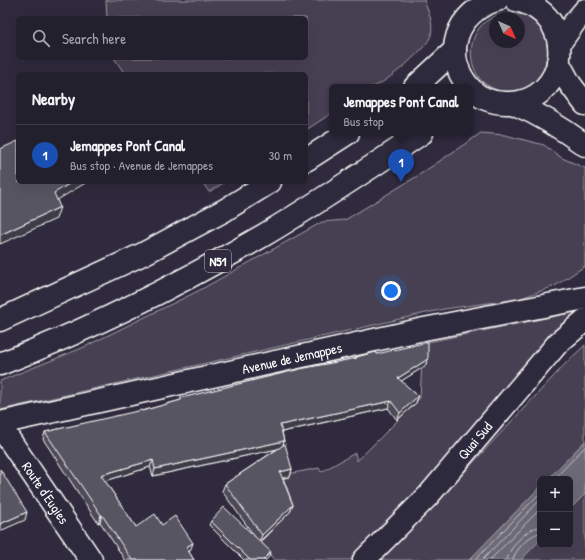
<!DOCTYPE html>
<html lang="en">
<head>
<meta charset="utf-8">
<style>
  :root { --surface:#23202e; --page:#2b2836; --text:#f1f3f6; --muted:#a3a3aa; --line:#403e4a; --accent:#db2777 }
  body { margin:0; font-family:"Patrick Hand",sans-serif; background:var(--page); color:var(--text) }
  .controls { position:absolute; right:12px; bottom:12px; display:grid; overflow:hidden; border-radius:6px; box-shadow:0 4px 16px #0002 }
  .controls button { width:36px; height:36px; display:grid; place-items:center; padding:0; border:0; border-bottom:1px solid var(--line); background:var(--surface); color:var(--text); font:20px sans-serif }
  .compass { position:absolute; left:489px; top:12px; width:36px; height:36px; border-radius:50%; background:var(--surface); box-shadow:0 4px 16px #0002; rotate:135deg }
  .you { position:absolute; left:391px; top:291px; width:14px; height:14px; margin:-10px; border:3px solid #fff; border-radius:50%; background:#1a73e8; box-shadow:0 0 0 6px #1a73e833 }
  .badge { display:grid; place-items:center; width:26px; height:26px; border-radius:50%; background:var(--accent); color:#fff; font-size:13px; font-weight:700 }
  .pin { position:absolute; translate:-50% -33px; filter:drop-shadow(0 1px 2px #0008) }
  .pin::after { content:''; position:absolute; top:21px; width:14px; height:12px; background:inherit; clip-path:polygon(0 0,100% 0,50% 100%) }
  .popup { position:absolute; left:329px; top:84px; width:144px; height:52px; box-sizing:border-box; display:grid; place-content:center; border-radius:6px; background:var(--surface); filter:drop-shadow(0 1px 3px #0005); font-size:13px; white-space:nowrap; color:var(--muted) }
  .popup b { font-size:15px; color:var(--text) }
  .popup::after { content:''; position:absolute; left:50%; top:100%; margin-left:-8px; border:8px solid transparent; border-top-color:var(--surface) }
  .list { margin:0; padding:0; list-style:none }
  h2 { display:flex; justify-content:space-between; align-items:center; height:52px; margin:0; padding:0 16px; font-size:17px }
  h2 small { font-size:13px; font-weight:400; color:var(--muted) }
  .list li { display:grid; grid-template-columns:26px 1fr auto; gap:12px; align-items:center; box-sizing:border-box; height:60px; padding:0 16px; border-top:1px solid var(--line) }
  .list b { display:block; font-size:15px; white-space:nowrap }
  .list p { margin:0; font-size:13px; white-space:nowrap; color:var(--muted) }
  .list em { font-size:13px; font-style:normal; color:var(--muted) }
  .icon { flex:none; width:22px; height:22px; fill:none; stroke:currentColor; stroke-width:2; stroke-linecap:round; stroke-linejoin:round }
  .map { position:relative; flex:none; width:585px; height:560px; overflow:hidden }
  .search { position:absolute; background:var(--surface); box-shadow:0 4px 16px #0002; left:16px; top:16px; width:292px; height:44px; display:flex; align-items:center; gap:10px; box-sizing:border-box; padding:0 14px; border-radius:6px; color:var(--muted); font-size:15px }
  .panel { position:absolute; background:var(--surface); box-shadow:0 4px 16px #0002; left:16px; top:72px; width:292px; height:112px; border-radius:6px }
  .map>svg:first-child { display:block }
</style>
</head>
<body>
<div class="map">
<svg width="585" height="560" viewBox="0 0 585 560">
  <rect width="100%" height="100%" fill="#2f2a3d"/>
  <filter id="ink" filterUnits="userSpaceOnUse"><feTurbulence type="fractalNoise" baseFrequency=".025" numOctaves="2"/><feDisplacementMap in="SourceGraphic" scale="8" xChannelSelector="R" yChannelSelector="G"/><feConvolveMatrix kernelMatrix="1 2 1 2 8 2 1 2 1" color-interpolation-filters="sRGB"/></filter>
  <g filter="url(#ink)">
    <g fill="#464152" stroke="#a2a0a8" fill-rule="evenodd">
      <path d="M 106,0 L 424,0 C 428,12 434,22 431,35 C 429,47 384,85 372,87 C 361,89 344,87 332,87 L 332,113 L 306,130 L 306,74 L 125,74 L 114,58 L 306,58 L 306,18 L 107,18 Z"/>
      <path d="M 511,13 C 515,14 519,14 523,15 C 543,22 555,47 547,67 C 540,87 516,97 497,90 C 490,87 482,83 478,76 C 464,54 472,22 499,15 C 503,14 507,14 511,13 ZM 495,18 L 519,18 L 519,42 L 495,42 Z"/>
      <polygon points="481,133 505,135 544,145 562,158 585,168 585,266 555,286 518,299 444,309 0,410 0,381 82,348 198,291 322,222 345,220 419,175"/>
      <polygon points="202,182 225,182 209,192"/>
      <polygon points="580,311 455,455 351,560 274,560 258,539 278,476 319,468 321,472 355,453 357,461 420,398 423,343"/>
      <path d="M 585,345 L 585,560 L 376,560 L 443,495 L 567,362 ZM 540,479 L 570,479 L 570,545 L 540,545 Z"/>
    </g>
    <g fill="#6d6a77" stroke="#a7a6ad">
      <polygon points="585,441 585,494 570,509 570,479 548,479"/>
      <polygon points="540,487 540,540 521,560 469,560"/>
    </g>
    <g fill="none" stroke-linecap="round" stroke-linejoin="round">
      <g stroke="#c5c3c9" stroke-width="1">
        <polyline points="554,479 585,447"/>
        <polyline points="475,560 540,493"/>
        <polyline points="482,560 540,500"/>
        <polyline points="490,560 540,509"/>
        <path d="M 507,560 C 508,548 528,527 540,527"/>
        <path d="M 513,560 C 514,551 531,533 540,533"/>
      </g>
      <defs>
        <g id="minor">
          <path id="s1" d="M 0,423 L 424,329 L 585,298"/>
          <path id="s2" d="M 0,426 L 91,560"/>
          <path id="s3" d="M 364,560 L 428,496 L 558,343 L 585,320"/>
        </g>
        <g id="tertiary">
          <polyline points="558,62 570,84 585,104"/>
          <path d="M 515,104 C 541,115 563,129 585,145"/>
        </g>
        <g id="primary">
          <polyline points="559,44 574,23 585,10"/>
          <polyline points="415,87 455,50"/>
          <path d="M 469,87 C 441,54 457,11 497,0"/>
          <path d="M 470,88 C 479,98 493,103 506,103 C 569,105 581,14 516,0"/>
          <polyline points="306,160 348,133"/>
          <polyline points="0,320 143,254 225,210 270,182"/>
          <path d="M 0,364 C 91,329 180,284 264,235 C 318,203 370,168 422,133"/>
        </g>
      </defs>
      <use href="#minor" stroke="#fff" stroke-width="25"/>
      <use href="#tertiary" stroke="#fff" stroke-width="25"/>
      <use href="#primary" stroke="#fff" stroke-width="25"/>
      <use href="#minor" stroke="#2f2a3d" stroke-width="22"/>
      <use href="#tertiary" stroke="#2f2a3d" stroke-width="22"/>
      <use href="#primary" stroke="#2f2a3d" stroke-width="22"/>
    </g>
    <polygon fill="#4d4956" stroke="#fff" points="377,354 428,359 425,366 401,381 418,396 416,403 397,420 388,408 282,432 284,441 283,446 292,469 290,477 283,478 293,505 290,512 260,542 269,557 266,560 244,560 209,525 211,521 255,537 222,491 225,484 277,449 153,476 150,467 105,481 136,527 162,525 190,551 189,552 194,560 125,560 100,522 98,523 43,439 45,432 142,411 181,400 181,398 356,358 356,357"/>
    <g fill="#3e3c46" stroke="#fff">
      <polygon points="72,182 87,182 49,205 54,193"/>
      <polygon points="60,207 56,219 0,244 0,235"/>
      <polygon points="428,359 425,366 395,385 398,378"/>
      <polygon points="418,396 416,403 397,420 400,413"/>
      <polygon points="391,401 388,408 277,433 280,425"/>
      <polygon points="284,441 282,448 153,476 155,469"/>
      <polygon points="153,460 150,467 99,483 101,475"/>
      <polygon points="292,469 290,477 277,479 280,472"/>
      <polygon points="293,505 290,512 259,542 262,535"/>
      <polygon points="27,512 25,520 0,531 0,524"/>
      <polygon points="101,515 102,515 100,522 98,523"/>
      <polygon points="193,543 190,551 183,555 186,547"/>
      <polygon points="271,552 269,557 266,560 263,560"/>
    </g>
    <g fill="#595564" stroke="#fff">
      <polygon points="18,141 18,182 72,182 54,193 60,207 0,235 0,149"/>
      <polygon points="428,342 428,359 398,378 418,396 400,413 391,401 280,425 284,441 155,469 153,460 101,475 136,527 155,514 162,525 175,516 193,543 186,547 194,560 132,560 102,515 101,515 45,432 142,410 142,411 181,400 181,398 300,369 357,358 356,357 376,352 377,354"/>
      <polygon points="285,444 292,469 280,472 293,505 262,535 225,484"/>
      <polygon points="0,469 27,512 0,524"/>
      <polygon points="224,507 271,552 263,560 250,560 211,521"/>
    </g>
  </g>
  <g text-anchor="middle" stroke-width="3" stroke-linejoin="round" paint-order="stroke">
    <rect fill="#2f2a3d" stroke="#c1bfc5" stroke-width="1" x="205" y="250" width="26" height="22" rx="3"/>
    <g font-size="13" font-weight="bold" fill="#fff">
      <text x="218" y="266">N51</text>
    </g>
    <g font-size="14" fill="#fff" stroke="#2f2a3d">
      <text dy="5" stroke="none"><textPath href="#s1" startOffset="299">Avenue de Jemappes</textPath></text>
      <text dy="5" stroke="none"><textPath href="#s3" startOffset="163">Quai Sud</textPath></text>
      <text dy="5" stroke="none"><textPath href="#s2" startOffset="81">Route d'Eugies</textPath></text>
    </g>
  </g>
</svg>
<div class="controls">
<button>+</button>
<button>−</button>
</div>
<svg class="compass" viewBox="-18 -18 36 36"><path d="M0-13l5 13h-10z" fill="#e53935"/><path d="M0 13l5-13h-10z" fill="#a3a3aa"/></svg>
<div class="you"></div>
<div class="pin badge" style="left:401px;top:182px;background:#1a4fb4">1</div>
<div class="popup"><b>Jemappes Pont Canal</b>Bus stop</div>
<div class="search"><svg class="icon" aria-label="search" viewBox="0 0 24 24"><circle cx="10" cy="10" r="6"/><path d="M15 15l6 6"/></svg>Search here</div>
<section class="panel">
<h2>Nearby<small></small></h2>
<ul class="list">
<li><span class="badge" style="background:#1a4fb4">1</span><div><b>Jemappes Pont Canal</b><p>Bus stop · Avenue de Jemappes</p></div><em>30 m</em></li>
</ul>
</section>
</div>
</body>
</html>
